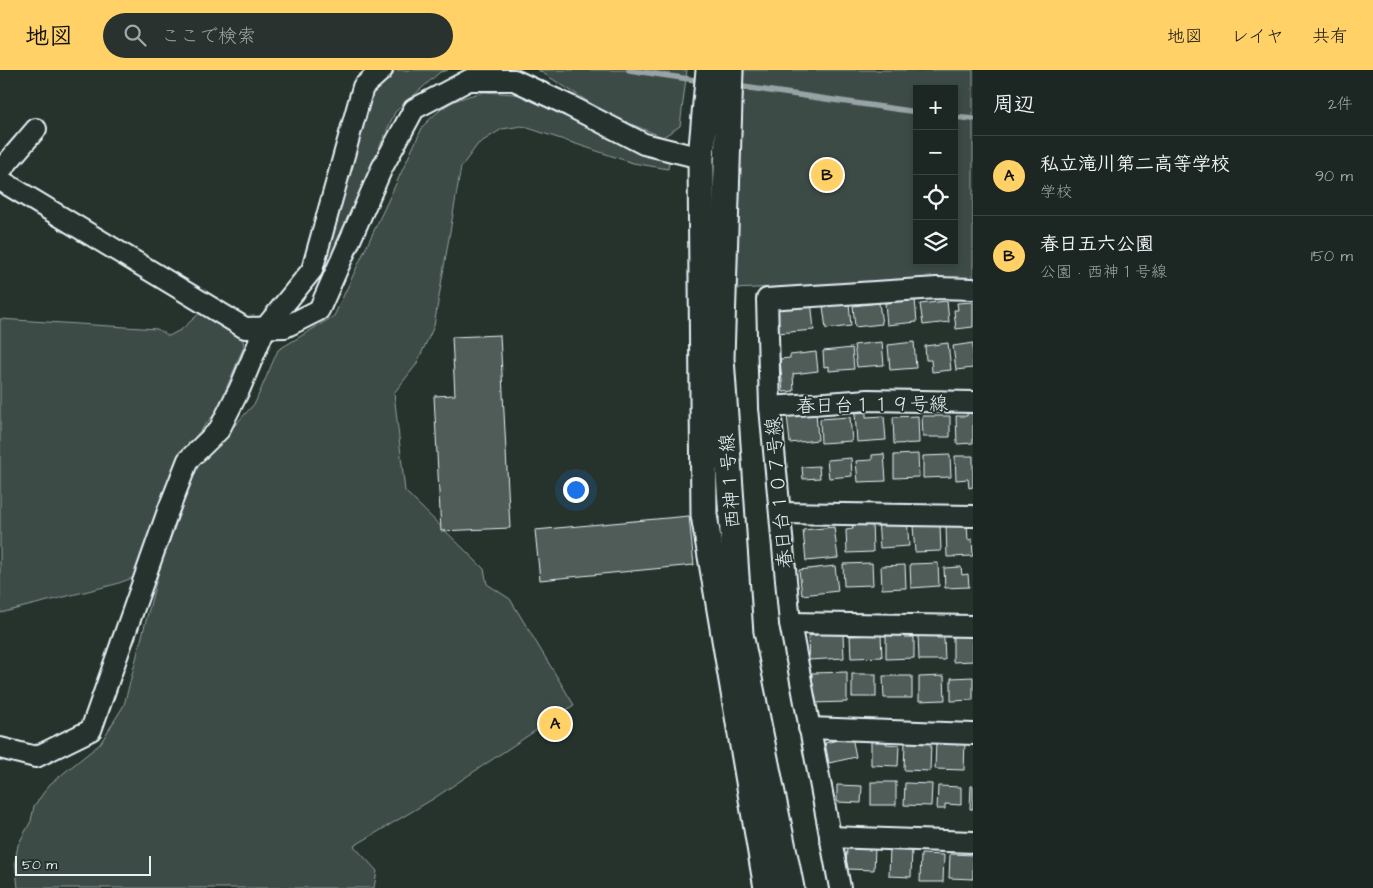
<!DOCTYPE html>
<html lang="ja">
<head>
<meta charset="utf-8">
<style>
  :root { --surface:#1c2622; --page:#29322f; --text:#f1f3f6; --muted:#a0a5a5; --line:#3a4340; --accent:#ffd166 }
  body { margin:0; font-family:"Architects Daughter","Klee One",sans-serif; background:var(--page); color:var(--text) }
  .controls { position:absolute; right:15px; top:15px; display:grid; overflow:hidden; border-radius:0px; box-shadow:0 2px 8px #0003 }
  .controls button { width:45px; height:45px; display:grid; place-items:center; padding:0; border:0; border-bottom:1px solid var(--line); background:var(--surface); color:var(--text); font:25px sans-serif }
  .scale { position:absolute; left:15px; bottom:12px; width:136px; box-sizing:border-box; padding-left:5px; border:2px solid #e8f1f8; border-top:0; font-size:14px; line-height:18px; white-space:nowrap; color:#e8f1f8; -webkit-text-stroke:4px #26332d; paint-order:stroke }
  .you { position:absolute; left:575px; top:419px; width:18px; height:18px; margin:-12px; border:4px solid #fff; border-radius:50%; background:#1a73e8; box-shadow:0 0 0 8px #1a73e833 }
  .badge { display:grid; place-items:center; width:32px; height:32px; border-radius:50%; background:var(--accent); color:#111; font-size:16px; font-weight:700 }
  .pin { position:absolute; translate:-50% -50%; border:2px solid #fff; box-shadow:0 1px 5px #0006 }
  .list { margin:0; padding:0; list-style:none }
  h2 { display:flex; justify-content:space-between; align-items:center; height:65px; margin:0; padding:0 20px; font-size:21px }
  h2 small { font-size:16px; font-weight:400; color:var(--muted) }
  .list li { display:grid; grid-template-columns:32px 1fr auto; gap:15px; align-items:center; box-sizing:border-box; height:80px; padding:0 20px; border-top:1px solid var(--line) }
  .list b { display:block; font-size:19px; white-space:nowrap }
  .list p { margin:0; font-size:16px; white-space:nowrap; color:var(--muted) }
  .list em { font-size:16px; font-style:normal; color:var(--muted) }
  .icon { flex:none; width:28px; height:28px; fill:none; stroke:currentColor; stroke-width:2; stroke-linecap:round; stroke-linejoin:round }
  .map { position:relative; flex:none; width:973px; height:818px; overflow:hidden }
  header { display:flex; align-items:center; gap:30px; box-sizing:border-box; height:70px; padding:0 25px; background:var(--accent); color:#111 }
  header strong { font-size:24px }
  nav { display:flex; gap:28px; margin-inline-start:auto; font-size:18px }
  .search { width:350px; height:45px; background:var(--page); display:flex; align-items:center; gap:12px; box-sizing:border-box; padding:0 18px; border-radius:28px; color:var(--muted); font-size:19px }
  main { display:flex }
  aside { flex:1; background:var(--surface) }
  .map>svg:first-child { display:block }
</style>
</head>
<body>
<header>
<strong>地図</strong>
<div class="search"><svg class="icon" aria-label="search" viewBox="0 0 24 24"><circle cx="10" cy="10" r="6"/><path d="M15 15l6 6"/></svg>ここで検索</div>
<nav><a>地図</a><a>レイヤ</a><a>共有</a></nav>
</header>
<main>
<div class="map">
<svg width="973" height="818" viewBox="0 0 973 818">
  <rect width="100%" height="100%" fill="#26332d"/>
  <filter id="ink" filterUnits="userSpaceOnUse"><feTurbulence type="fractalNoise" baseFrequency=".02" numOctaves="2"/><feDisplacementMap in="SourceGraphic" scale="10" xChannelSelector="R" yChannelSelector="G"/><feConvolveMatrix kernelMatrix="1 2 1 2 8 2 1 2 1" color-interpolation-filters="sRGB"/></filter>
  <g filter="url(#ink)">
    <g fill="#3e4b47" stroke="#939ea0" fill-rule="evenodd">
      <polygon points="388,0 448,0 440,2 395,42 321,210 313,209 367,26"/>
      <polygon points="538,0 687,0 680,56 663,67 611,46"/>
      <path d="M 744,0 L 973,0 L 973,209 L 732,219 ZM 917,19 L 954,19 L 954,191 L 917,191 Z"/>
      <path d="M 484,22 L 530,25 L 636,82 L 670,86 L 668,99 L 633,93 L 522,56 L 502,59 L 478,74 L 461,97 L 434,256 L 416,295 L 394,323 L 405,421 L 484,499 L 487,514 L 510,529 L 574,635 L 433,729 L 354,776 L 377,801 L 374,818 L 18,818 L 15,791 L 18,775 L 31,751 L 34,736 L 50,714 L 100,674 L 124,635 L 159,501 L 196,398 L 255,333 L 278,280 L 334,246 L 423,56 C 446,33 452,30 484,22 Z"/>
      <polygon points="202,241 242,265 244,276 217,341 179,386 135,507 116,514 0,543 0,249 157,259 169,266 182,259"/>
    </g>
    <g fill="none" stroke-linecap="round" stroke-linejoin="round">
      <g stroke="#98a3a5" stroke-width="5.5">
        <polyline points="629,0 702,11"/>
        <polyline points="736,16 917,42"/>
        <polyline points="954,47 973,49"/>
      </g>
    </g>
    <g fill="#505c59" stroke="#e8f1f8">
      <polygon points="811,230 814,260 778,263 774,234"/>
      <polygon points="915,230 917,252 887,255 885,233"/>
      <polygon points="947,231 949,252 923,255 920,234"/>
      <polygon points="973,232 973,257 956,259 954,240 958,240 957,233"/>
      <polygon points="849,233 851,256 826,259 823,236"/>
      <polygon points="879,233 882,254 855,257 853,236"/>
      <polygon points="500,265 510,458 441,461 434,326 455,325 452,267"/>
      <polygon points="882,272 884,295 857,297 854,275"/>
      <polygon points="914,272 916,298 890,300 888,275"/>
      <polygon points="948,273 951,300 932,302 931,290 926,290 925,276"/>
      <polygon points="973,273 973,298 956,300 953,276"/>
      <polygon points="852,278 854,299 829,301 829,296 824,297 823,281"/>
      <polygon points="816,282 818,301 793,304 794,321 783,322 780,289 790,288 790,285"/>
      <polygon points="973,339 973,373 957,374 956,346 967,346 967,340"/>
      <polygon points="816,342 818,370 790,373 787,345"/>
      <polygon points="866,342 866,347 884,346 886,370 857,372 855,343"/>
      <polygon points="918,346 919,373 894,374 893,347"/>
      <polygon points="922,346 950,346 950,367 923,367"/>
      <polygon points="850,347 852,371 821,373 820,349"/>
      <polygon points="884,384 886,411 858,412 856,391 872,390 872,385"/>
      <polygon points="918,384 919,407 894,408 894,385"/>
      <polygon points="950,385 951,407 923,408 923,386"/>
      <polygon points="955,386 973,386 973,417 969,418 968,409 956,410"/>
      <polygon points="851,388 852,406 829,408 827,390"/>
      <polygon points="819,396 820,408 803,409 802,397"/>
      <polygon points="689,446 694,495 540,510 535,460"/>
      <polygon points="872,448 873,482 847,483 846,460 853,459 852,449"/>
      <polygon points="907,448 909,476 880,478 878,449"/>
      <polygon points="967,454 968,470 972,469 973,486 947,487 946,455"/>
      <polygon points="940,455 941,481 915,482 913,456"/>
      <polygon points="834,457 838,488 806,491 803,460"/>
      <polygon points="872,493 873,515 844,516 843,494"/>
      <polygon points="938,493 939,516 911,518 910,494"/>
      <polygon points="905,495 906,518 882,519 881,496"/>
      <polygon points="835,496 838,521 802,525 799,500"/>
      <polygon points="961,497 962,505 968,504 969,517 945,518 944,498"/>
      <polygon points="903,560 904,567 914,567 914,588 886,589 886,561"/>
      <polygon points="817,562 843,564 844,588 809,590 808,566 817,565"/>
      <polygon points="937,563 937,568 944,568 945,590 919,590 918,564"/>
      <polygon points="881,565 882,587 851,588 850,566"/>
      <polygon points="953,566 973,566 973,591 953,592"/>
      <polygon points="847,602 847,632 812,633 812,603"/>
      <rect x="852" y="604" width="24" height="23"/>
      <polygon points="883,606 912,606 912,628 884,628"/>
      <polygon points="944,606 945,630 919,631 919,607"/>
      <polygon points="973,607 973,630 951,631 951,608"/>
      <polygon points="851,662 856,687 829,693 825,673 838,670 837,665"/>
      <polygon points="871,665 886,665 886,674 899,675 898,696 871,695"/>
      <polygon points="936,670 965,671 964,700 935,699"/>
      <polygon points="905,672 931,673 930,701 904,700"/>
      <rect x="871" y="712" width="25" height="23"/>
      <polygon points="905,713 932,714 931,736 904,735"/>
      <polygon points="837,715 862,716 861,733 837,732"/>
      <polygon points="938,716 961,717 961,735 945,734 945,739 937,739"/>
      <polygon points="971,716 973,716 973,739 970,739"/>
      <polygon points="847,777 875,778 874,800 846,799"/>
      <polygon points="890,778 912,778 911,807 889,806"/>
      <polygon points="921,784 944,785 943,812 920,812"/>
      <polygon points="950,784 973,785 973,809 949,808"/>
    </g>
    <g fill="none" stroke-linecap="round" stroke-linejoin="round">
      <defs>
        <g id="minor">
          <polyline points="0,101 36,59"/>
          <polyline points="0,110 245,258 285,257 319,240 382,98 414,39 469,10 514,10 570,36 644,74 701,88"/>
          <polyline points="770,337 868,330 973,332"/>
          <polyline points="780,443 973,446"/>
          <polyline points="790,553 973,556"/>
          <polyline points="809,658 973,664"/>
          <polyline points="0,678 36,687 91,660 168,441 188,390 219,360 240,318 265,258 312,200 363,17 382,0"/>
          <polyline points="830,767 973,772"/>
          <polyline points="840,818 790,553 770,337 767,229 937,218 973,219"/>
        </g>
        <g id="tertiary">
          <polyline points="709,0 701,88 704,445 767,818"/>
          <polyline points="730,0 721,288 740,564 791,818"/>
        </g>
      </defs>
      <use href="#minor" stroke="#e8f1f8" stroke-width="24"/>
      <use href="#tertiary" stroke="#e8f1f8" stroke-width="29"/>
      <use href="#minor" stroke="#26332d" stroke-width="20"/>
      <use href="#tertiary" stroke="#26332d" stroke-width="25"/>
    </g>
  </g>
  <g text-anchor="middle" stroke-width="4" stroke-linejoin="round" paint-order="stroke">
    <g font-size="19" fill="#e8f1f8" stroke="#26332d">
      <text transform="translate(872 334) rotate(-1)" y="7">春日台１１９号線</text>
      <text transform="translate(729 411) rotate(-94)" y="7">西神１号線</text>
      <text transform="translate(778 423) rotate(-95)" y="7">春日台１０７号線</text>
    </g>
  </g>
</svg>
<div class="controls">
<button>+</button>
<button>−</button>
<button><svg class="icon" aria-label="locate" viewBox="0 0 24 24"><circle cx="12" cy="12" r="6"/><path d="M12 2v4M12 18v4M2 12h4M18 12h4"/></svg></button>
<button><svg class="icon" aria-label="layers" viewBox="0 0 24 24"><path d="M12 4l9 5-9 5-9-5zM3 14l9 5 9-5"/></svg></button>
</div>
<div class="scale">50 m</div>
<div class="you"></div>
<div class="pin badge" style="left:555px;top:654px">A</div>
<div class="pin badge" style="left:827px;top:105px">B</div>
</div>
<aside>
<h2>周辺<small>2件</small></h2>
<ul class="list">
<li><span class="badge">A</span><div><b>私立滝川第二高等学校</b><p>学校</p></div><em>90 m</em></li>
<li><span class="badge">B</span><div><b>春日五六公園</b><p>公園 · 西神１号線</p></div><em>150 m</em></li>
</ul>
</aside>
</main>
</body>
</html>
